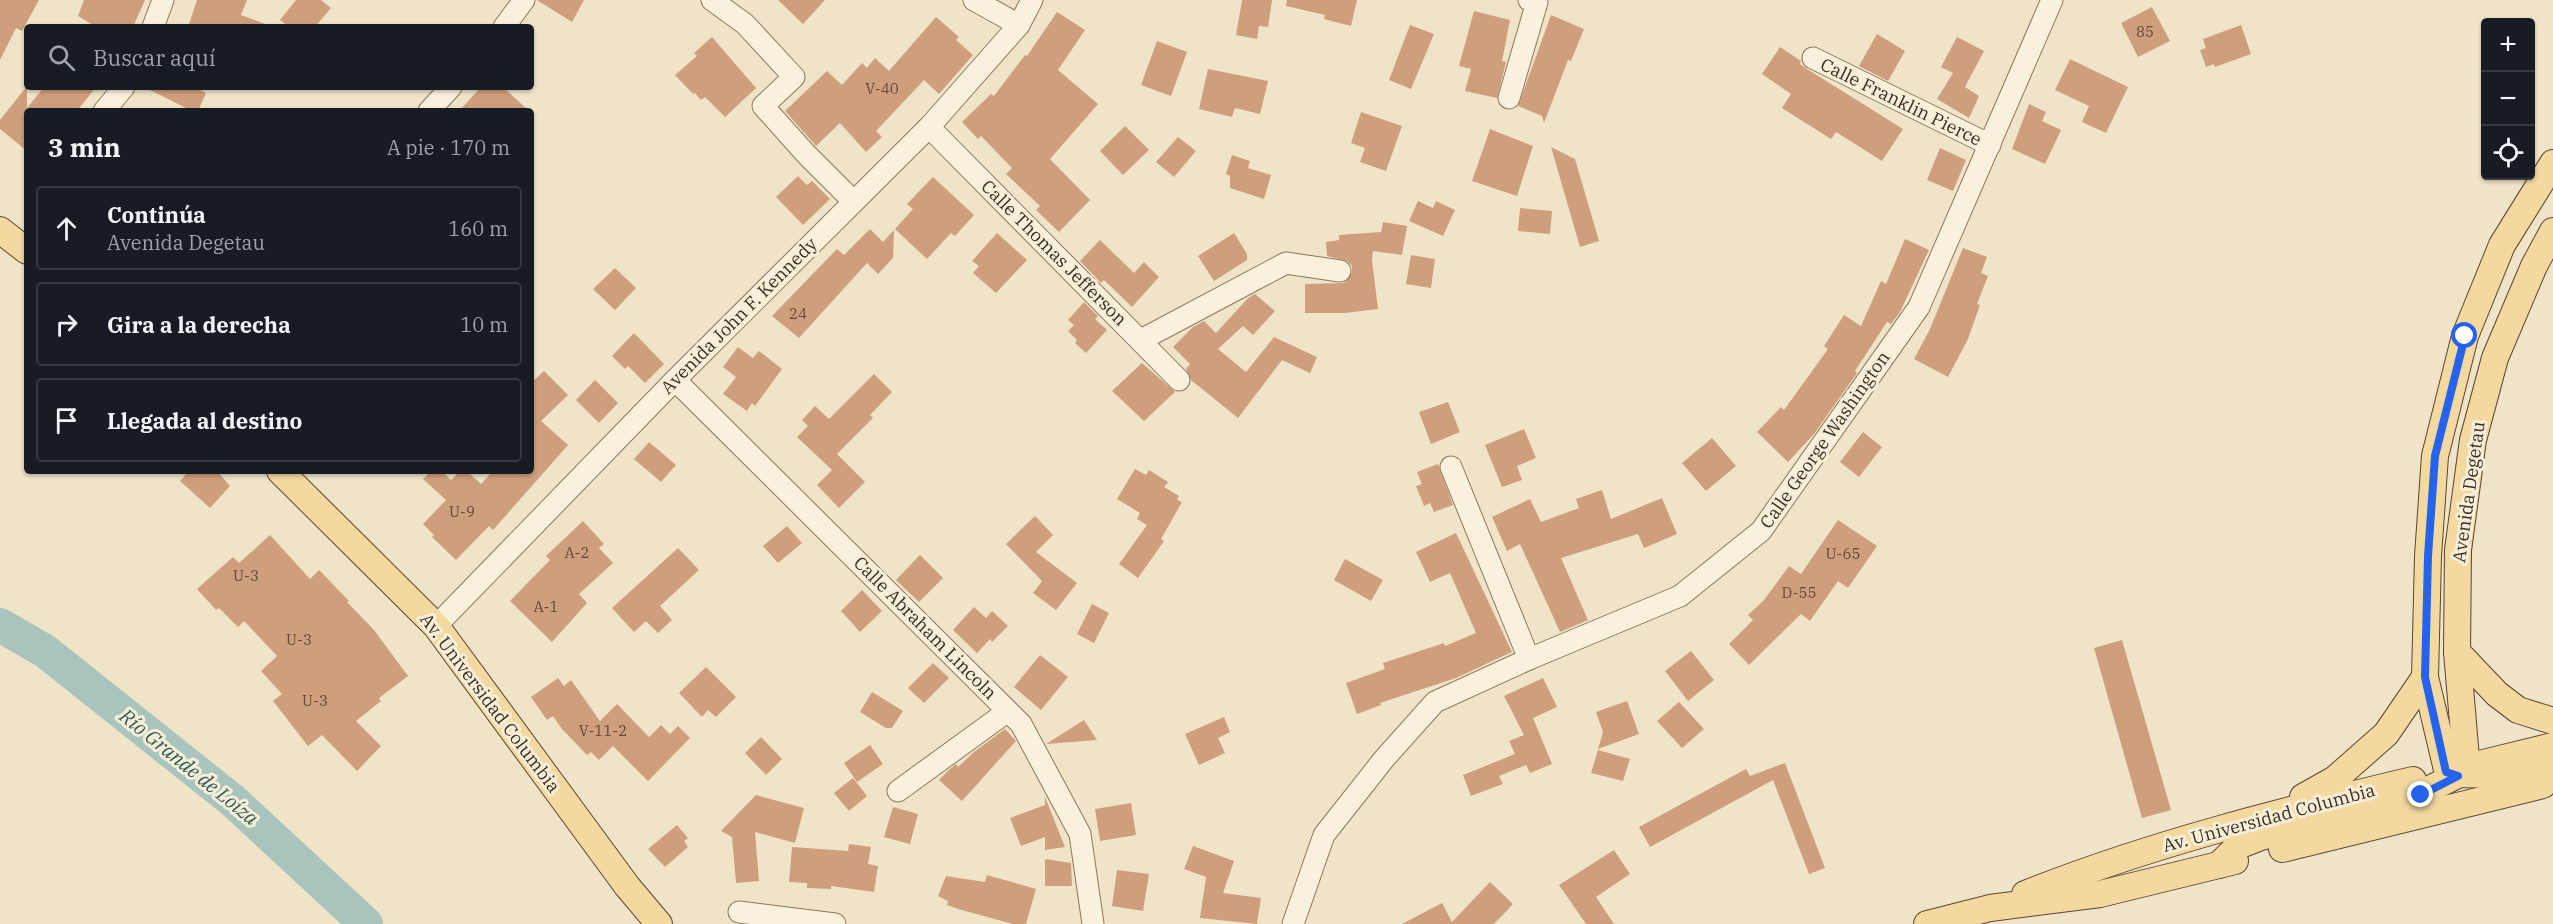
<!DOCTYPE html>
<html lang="es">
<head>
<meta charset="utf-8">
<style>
  :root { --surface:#171b24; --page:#20242c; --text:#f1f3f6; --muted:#9ea1a6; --line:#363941 }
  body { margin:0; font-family:"IBM Plex Serif",serif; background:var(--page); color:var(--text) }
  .controls { position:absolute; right:18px; top:18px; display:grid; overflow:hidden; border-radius:6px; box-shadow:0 2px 4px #0004 }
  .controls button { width:54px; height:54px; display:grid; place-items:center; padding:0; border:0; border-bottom:2px solid var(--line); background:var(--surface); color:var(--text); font:30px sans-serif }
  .stop { position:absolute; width:18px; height:18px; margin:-14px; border:4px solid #2563eb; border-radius:50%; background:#fff }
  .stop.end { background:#2563eb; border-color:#fff; box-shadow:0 2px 6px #0008 }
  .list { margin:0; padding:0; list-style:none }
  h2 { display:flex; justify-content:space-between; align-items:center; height:78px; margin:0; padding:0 24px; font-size:26px }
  h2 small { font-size:20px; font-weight:400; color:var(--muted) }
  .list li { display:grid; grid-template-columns:39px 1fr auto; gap:18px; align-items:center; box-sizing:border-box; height:84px; margin:0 12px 12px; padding:0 12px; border:2px solid var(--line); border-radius:6px }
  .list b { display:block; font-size:22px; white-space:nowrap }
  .list p { margin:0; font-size:20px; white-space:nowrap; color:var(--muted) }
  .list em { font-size:20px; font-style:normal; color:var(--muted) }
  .icon { flex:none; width:33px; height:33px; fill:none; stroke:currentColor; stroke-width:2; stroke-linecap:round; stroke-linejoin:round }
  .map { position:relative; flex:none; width:2553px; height:924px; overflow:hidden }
  .search { position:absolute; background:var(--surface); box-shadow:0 2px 4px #0004; left:24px; top:24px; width:510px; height:66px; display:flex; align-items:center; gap:15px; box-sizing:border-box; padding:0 21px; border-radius:6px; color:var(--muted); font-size:22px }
  .panel { position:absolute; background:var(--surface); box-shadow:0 2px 4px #0004; left:24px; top:108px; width:510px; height:366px; border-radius:6px }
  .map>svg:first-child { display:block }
</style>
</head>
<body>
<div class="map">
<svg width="2553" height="924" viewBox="0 0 2553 924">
  <rect width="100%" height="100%" fill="#f0e4c8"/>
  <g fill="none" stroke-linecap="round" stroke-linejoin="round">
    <polyline stroke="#a9c4bc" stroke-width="34" points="0,625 45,651 232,800 366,924"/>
  </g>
  <g fill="#cf9f7d">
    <polygon points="0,0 39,0 22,31 16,28 0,60"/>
    <polygon points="84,0 145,0 133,27 96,27 78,16"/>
    <polygon points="197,0 247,0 241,15 268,25 268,27 188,27"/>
    <polygon points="296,0 321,0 331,8 315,27 289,27 280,20"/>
    <polygon points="537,0 584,0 572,22"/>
    <polygon points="778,0 825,0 803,24"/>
    <polygon points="1242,0 1272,0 1268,27 1259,26 1257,39 1236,35"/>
    <polygon points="1287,0 1357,0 1351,26 1324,19 1325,15 1286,6"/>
    <polygon points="2152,7 2170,41 2138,57 2121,23"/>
    <polygon points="1474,11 1510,20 1502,61 1506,62 1497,98 1465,91 1471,69 1459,66"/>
    <polygon points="1057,12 1085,30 1058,70 1098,104 1050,159 1090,200 1059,232 1036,210 1040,206 1006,174 1012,168 981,136 978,139 962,122 991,94 994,96 1025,55 1027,56"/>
    <polygon points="1551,15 1584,29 1571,61 1568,60 1544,123 1542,116 1518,106"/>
    <polygon points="936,17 959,37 956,40 973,55 939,94 924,80 876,131 882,137 866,152 840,123 816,146 785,111 827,71 842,85 862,63 867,68 875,58 889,71"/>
    <polygon points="1410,25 1434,34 1411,89 1389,80"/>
    <polygon points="2241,25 2251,54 2215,67 2214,64 2206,67 2200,50 2206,48 2203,39"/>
    <polygon points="1877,34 1905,51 1888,81 1859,66"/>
    <polygon points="712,37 756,88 725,117 705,97 701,100 695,93 693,94 675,75 697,56 694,53"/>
    <polygon points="1957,37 1984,51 1965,87 1979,96 1969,118 1937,99 1953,73 1941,67"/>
    <polygon points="1157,41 1187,52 1171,96 1141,85"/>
    <polygon points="1780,47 1801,61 1800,64 1807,69 1903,129 1882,161 1836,132 1831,139 1782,108 1791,94 1762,74"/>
    <polygon points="2070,59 2128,87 2106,133 2082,122 2089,106 2055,90"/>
    <polygon points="1208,69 1268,81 1260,114 1235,108 1232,117 1199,109"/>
    <polygon points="27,86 27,108 44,87 96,87 77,111 27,111 27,151 0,129 0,120"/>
    <polygon points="144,87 194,87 206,93 198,111 192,111"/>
    <polygon points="481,87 503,87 529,111 459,111"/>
    <polygon points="2029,104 2046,112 2042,121 2061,130 2045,164 2012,149"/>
    <polygon points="1361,112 1402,126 1386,171 1360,162 1365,148 1351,143"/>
    <polygon points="1125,126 1149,150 1123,175 1100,151"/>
    <polygon points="1490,129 1533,146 1517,196 1472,181"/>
    <polygon points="1178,137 1196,151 1174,177 1156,162"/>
    <polygon points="1551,147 1575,159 1599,241 1580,247"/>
    <polygon points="1940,148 1966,160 1953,191 1927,180"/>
    <polygon points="1232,155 1250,161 1248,168 1271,175 1264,199 1230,188 1230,176 1226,174"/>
    <polygon points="798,176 807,185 812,181 830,199 803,225 776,197"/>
    <polygon points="933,177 974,215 955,236 951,233 927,259 895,229 913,209 907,204"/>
    <polygon points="1418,201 1433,208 1436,201 1455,210 1443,236 1409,221"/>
    <polygon points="1520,208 1552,211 1550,234 1518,231"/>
    <polygon points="1383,222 1407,226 1402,255 1373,251 1372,260 1378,309 1345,313 1305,313 1305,284 1344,283 1352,273 1352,266 1347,261 1327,256 1326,242 1339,240 1339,235 1381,232"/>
    <polygon points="870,229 883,242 894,230 893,258 878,274 867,263 799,338 772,316 837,249 844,255"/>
    <polygon points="997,233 1027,260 996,293 973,273 979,266 972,261"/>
    <polygon points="1234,233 1247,254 1247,260 1214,281 1198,256"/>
    <polygon points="1905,239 1929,250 1900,312 1891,324 1887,322 1855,371 1857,373 1814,434 1788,462 1757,432 1781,407 1784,410 1828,349 1824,346 1844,315 1861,326 1881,281 1886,284"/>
    <polygon points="1100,240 1134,273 1144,262 1159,277 1132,307 1104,280 1101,283 1080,261"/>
    <polygon points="1963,248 1987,257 1981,273 1988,276 1977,304 1980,305 1968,339 1948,377 1914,359 1930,329"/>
    <polygon points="1411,255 1435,259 1431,288 1406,284"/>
    <polygon points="615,268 636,288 615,310 593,289"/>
    <polygon points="1255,294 1275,311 1253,335 1243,326 1218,349 1246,372 1274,337 1317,357 1310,373 1282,360 1238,418 1191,380 1186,369 1190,364 1173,347 1193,327 1204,321 1216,333 1248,298"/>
    <polygon points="1084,302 1098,316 1095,319 1107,330 1086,353 1075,343 1077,340 1068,331 1074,325 1068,320"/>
    <polygon points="634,333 664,364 645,383 628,366 625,369 612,356"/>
    <polygon points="738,347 753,358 759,351 782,369 755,406 752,403 747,411 723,394 736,377 723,367"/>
    <polygon points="1142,363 1175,392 1144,421 1112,391"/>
    <polygon points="544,371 568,395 541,421 568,445 493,530 489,526 456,560 432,537 434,535 423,524 446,500 423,479 431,471 442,471 451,480 460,471 467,471 481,484 493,471 531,471 531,383"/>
    <polygon points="874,374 892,392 870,415 873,418 837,454 865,482 839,508 817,485 832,470 797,437 808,426 802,420 815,406 829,419"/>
    <polygon points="595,380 618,403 599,423 576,400"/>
    <polygon points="1448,402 1460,432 1431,444 1419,412"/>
    <polygon points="1524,429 1536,458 1517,466 1522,480 1502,487 1485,445"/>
    <polygon points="1863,432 1882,447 1859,477 1840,462"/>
    <polygon points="1712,438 1736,466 1706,491 1682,463"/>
    <polygon points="649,442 676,465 661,482 634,459"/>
    <polygon points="1438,464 1453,505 1434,512 1430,503 1424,506 1416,486 1422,484 1417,472"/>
    <polygon points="1135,469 1146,475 1149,470 1168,482 1164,487 1179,496 1177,500 1182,502 1161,539 1164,541 1138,578 1119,564 1147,525 1137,519 1140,513 1117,499"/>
    <polygon points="189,471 217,471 230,486 210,508 180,481"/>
    <polygon points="1602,490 1611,519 1662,498 1677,534 1644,548 1638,534 1561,558 1588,620 1560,632 1520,544 1507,551 1492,517 1530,499 1541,522 1579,508 1576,499"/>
    <polygon points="1035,516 1053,535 1036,552 1077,583 1056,610 1033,593 1042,581 1006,544"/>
    <polygon points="1838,520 1877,546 1848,588 1838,581 1810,621 1801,614 1749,665 1729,644 1753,620 1748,615 1764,600 1789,566 1801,574"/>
    <polygon points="583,521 604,544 599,548 613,563 579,594 587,603 552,642 510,601 550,560 546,556"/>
    <polygon points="787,526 802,543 778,563 763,546"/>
    <polygon points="1456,533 1512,652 1456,678 1380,703 1381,705 1357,714 1346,683 1385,669 1383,663 1444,643 1445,646 1476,633 1450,573 1430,582 1416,552"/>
    <polygon points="270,535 310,579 319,570 349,601 347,602 374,630 408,676 379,698 381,701 356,721 381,746 357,771 322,735 308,746 273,701 282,694 261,671 277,656 244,621 238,627 219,608 216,610 197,589 233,557 239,563"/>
    <polygon points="678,548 699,570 660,606 672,620 658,633 646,621 634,632 612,608"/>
    <polygon points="920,555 943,578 919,602 896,580"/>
    <polygon points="1345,559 1383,580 1371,601 1334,580"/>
    <polygon points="862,590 882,611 860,632 841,611"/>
    <polygon points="1092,604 1109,613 1094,643 1077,634"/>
    <polygon points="974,607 986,618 992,611 1008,626 992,642 990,639 977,653 953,630"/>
    <polygon points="2122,640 2171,810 2142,818 2094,648"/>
    <polygon points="1691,651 1714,680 1688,701 1665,671"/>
    <polygon points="1040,655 1068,677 1041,710 1014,687"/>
    <polygon points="933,663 949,678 924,703 908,688"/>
    <polygon points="706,667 736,697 716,717 708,710 702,717 679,693"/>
    <polygon points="558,678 564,686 571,680 600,721 617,704 649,737 661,725 670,734 678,726 690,738 648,781 613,746 599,760 591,752 587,755 562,729 553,716 547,720 531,697"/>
    <polygon points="1543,678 1557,707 1533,718 1552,764 1530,773 1526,765 1499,776 1503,784 1471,796 1463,775 1515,754 1509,741 1524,735 1504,696"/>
    <polygon points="872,692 903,711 892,728 886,728 860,712"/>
    <polygon points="1627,701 1639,734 1598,749 1603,732 1596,712"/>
    <polygon points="1679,702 1704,729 1682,748 1657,721"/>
    <polygon points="1224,717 1230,732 1218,738 1225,753 1199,765 1185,734"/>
    <polygon points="1084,720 1097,740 1046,744"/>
    <polygon points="1005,729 1016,741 962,801 939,780 950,769 956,764 958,767 974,752"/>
    <polygon points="761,737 782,759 766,775 745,753"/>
    <polygon points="870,745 883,764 857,782 844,763"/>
    <polygon points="1598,750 1630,759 1623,781 1591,773"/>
    <polygon points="1785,763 1825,868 1809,874 1773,780 1650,847 1639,827 1746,769 1750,776"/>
    <polygon points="853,778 867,796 849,811 834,793"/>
    <polygon points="756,795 804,808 795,843 755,832 759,881 736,883 732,837 721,831"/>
    <polygon points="1045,797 1065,847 1045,850 1045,837 1021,846 1010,818 1045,805"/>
    <polygon points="1131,803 1136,835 1100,841 1095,809"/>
    <polygon points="893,807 918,814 910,844 884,837"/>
    <polygon points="677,825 688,838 684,841 688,847 665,867 648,849"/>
    <polygon points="849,844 871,847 868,864 878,866 874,892 831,886 831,889 807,888 807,883 789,882 792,847 848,851"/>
    <polygon points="1193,846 1234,861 1223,893 1261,898 1257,924 1200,918 1206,877 1184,869"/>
    <polygon points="1614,850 1630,874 1596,897 1614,924 1586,924 1559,885"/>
    <polygon points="1045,859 1071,863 1072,886 1045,886"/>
    <polygon points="1117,870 1149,874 1143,911 1112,906"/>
    <polygon points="987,875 1036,889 1026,924 1013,924 958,909 947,905 948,901 938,896 946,876 985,882"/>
    <polygon points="1490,882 1513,904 1494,924 1402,924 1442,903 1452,922"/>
  </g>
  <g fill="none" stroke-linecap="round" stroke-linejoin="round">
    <defs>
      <g id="minor">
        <polyline points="712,0 745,24 794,77 763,106 806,154 853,201"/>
        <polyline points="974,0 1019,25"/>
        <polyline points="153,27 163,0"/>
        <polyline points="504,27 524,0"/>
        <polyline points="1813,58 1990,145"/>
        <polyline points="1509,98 1537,2 1529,0"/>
        <polyline points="104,111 124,87"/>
        <polyline points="429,111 451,87"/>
        <polyline points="929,127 1179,380"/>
        <polyline points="1141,340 1286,263 1340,271"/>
        <polyline points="675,380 1021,724 1080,834 1093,924"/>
        <polyline points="1451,467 1529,659"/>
        <polyline points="436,626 675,380 929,127 1019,25 1032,0"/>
        <polyline points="898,791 1008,711"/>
        <polyline points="739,912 835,924"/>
        <polyline points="1293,924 1324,835 1384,759 1435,702 1529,659 1680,596 1761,531 1919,307 2052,0"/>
      </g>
      <g id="major">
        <polyline points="2553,163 2502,245 2465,336 2435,456 2428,556 2425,677 2448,774 2516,775 2553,766"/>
        <polyline points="0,230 27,251"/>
        <polyline points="280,471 436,626 627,886 659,924"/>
        <polyline points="2457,652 2497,694 2518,710 2553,721"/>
        <polyline points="2475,765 2553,746"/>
        <polyline points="2303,797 2335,779 2386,734 2425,677"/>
        <polyline points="2282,849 2543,785"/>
        <polyline points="2219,865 2238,846 2261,837 2414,797 2467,770 2457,652 2458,550 2473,440 2495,358 2534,266 2553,231"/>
        <path d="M 2025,894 C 2151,844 2282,811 2413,780"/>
        <polyline points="1927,924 1990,908 2100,894 2235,861"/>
      </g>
    </defs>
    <use href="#minor" stroke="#8d765c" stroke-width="23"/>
    <use href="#major" stroke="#5b4430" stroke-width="28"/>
    <use href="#minor" stroke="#faf1dc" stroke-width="21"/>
    <use href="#major" stroke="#f3d9a0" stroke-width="26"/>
  </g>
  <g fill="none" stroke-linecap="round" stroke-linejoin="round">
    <polyline stroke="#2563eb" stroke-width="8" points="2421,795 2458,776 2446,772 2425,677 2428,556 2435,456 2465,336"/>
  </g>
  <g text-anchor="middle" stroke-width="6" stroke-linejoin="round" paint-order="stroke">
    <g font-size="15" fill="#624a37">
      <text x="2145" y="37">85</text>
      <text x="882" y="94">V-40</text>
      <text x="798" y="319">24</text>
      <text x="462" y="517">U-9</text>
      <text x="577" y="558">A-2</text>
      <text x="1843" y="559">U-65</text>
      <text x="246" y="581">U-3</text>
      <text x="1799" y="598">D-55</text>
      <text x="546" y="612">A-1</text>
      <text x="299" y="645">U-3</text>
      <text x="315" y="706">U-3</text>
      <text x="603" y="736">V-11-2</text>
    </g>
    <g font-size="18" fill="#3d2e20" stroke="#f7eed8">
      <text transform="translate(1901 102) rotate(26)" y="6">Calle Franklin Pierce</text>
      <text transform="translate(1054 253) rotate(45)" y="6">Calle Thomas Jefferson</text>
      <text transform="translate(739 316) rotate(-45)" y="6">Avenida John F. Kennedy</text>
      <text transform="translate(1825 440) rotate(-55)" y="6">Calle George Washington</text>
      <text transform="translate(2469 492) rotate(-82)" y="6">Avenida Degetau</text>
      <text transform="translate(925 628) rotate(45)" y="6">Calle Abraham Lincoln</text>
      <text transform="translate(490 703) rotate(53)" y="6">Av. Universidad Columbia</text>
      <text transform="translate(2269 818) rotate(-15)" y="6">Av. Universidad Columbia</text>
    </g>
    <g font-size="20" font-style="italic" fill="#2f5d5a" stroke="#f7eed8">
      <text transform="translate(189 767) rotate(39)" y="7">Río Grande de Loíza</text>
    </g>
  </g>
</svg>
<div class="controls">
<button>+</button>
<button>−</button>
<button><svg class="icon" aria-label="locate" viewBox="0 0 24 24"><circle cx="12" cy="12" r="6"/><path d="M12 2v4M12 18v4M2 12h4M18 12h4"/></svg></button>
</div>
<div class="stop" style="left:2465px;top:336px"></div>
<div class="stop end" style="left:2421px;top:795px"></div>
<div class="search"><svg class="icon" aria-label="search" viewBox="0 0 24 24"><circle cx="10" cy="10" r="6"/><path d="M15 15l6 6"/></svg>Buscar aquí</div>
<section class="panel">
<h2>3 min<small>A pie · 170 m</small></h2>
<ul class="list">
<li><svg class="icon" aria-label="ahead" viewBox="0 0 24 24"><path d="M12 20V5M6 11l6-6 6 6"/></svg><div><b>Continúa</b><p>Avenida Degetau</p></div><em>160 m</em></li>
<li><svg class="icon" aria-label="right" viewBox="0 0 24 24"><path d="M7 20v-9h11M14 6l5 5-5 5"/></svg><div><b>Gira a la derecha</b></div><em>10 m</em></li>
<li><svg class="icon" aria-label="arrive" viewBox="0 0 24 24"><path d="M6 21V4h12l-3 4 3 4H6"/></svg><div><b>Llegada al destino</b></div></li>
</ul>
</section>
</div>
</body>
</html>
